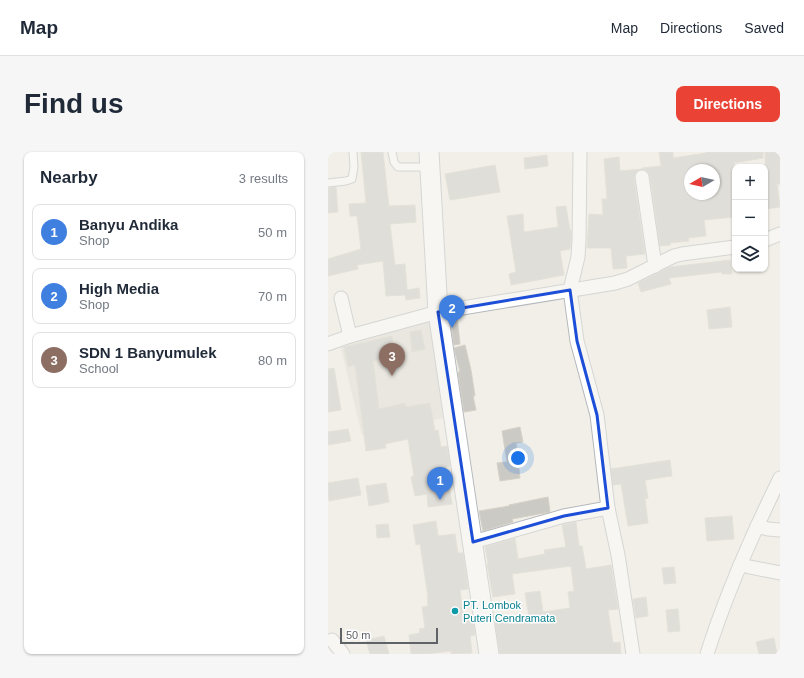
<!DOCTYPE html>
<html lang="en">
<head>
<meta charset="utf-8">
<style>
  :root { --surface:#fff; --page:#f6f6f7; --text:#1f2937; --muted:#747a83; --line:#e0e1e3; --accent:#ea4335 }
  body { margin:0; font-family:Arial,sans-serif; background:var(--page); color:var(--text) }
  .controls { position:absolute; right:12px; top:12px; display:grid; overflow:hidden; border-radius:8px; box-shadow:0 1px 3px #0004 }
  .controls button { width:36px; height:36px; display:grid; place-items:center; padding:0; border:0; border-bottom:1px solid var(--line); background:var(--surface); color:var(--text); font:20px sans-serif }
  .compass { position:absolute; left:356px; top:12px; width:36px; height:36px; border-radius:50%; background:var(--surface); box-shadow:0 1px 3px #0004; rotate:261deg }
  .scale { position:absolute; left:12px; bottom:10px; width:98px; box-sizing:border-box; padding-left:4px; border:2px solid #5f6368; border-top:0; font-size:11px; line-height:14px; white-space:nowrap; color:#5f6368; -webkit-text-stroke:3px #fff; paint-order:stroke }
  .you { position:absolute; left:190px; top:306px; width:14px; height:14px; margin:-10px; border:3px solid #fff; border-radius:50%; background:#1a73e8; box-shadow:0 0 0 6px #1a73e833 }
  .badge { display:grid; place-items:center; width:26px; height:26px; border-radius:50%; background:var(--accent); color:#fff; font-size:13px; font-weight:700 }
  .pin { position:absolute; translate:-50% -33px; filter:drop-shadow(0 1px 2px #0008) }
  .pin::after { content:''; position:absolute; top:21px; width:14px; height:12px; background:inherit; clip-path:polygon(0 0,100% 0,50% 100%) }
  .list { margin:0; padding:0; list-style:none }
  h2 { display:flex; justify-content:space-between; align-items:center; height:52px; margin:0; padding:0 16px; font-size:17px }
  h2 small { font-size:13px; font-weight:400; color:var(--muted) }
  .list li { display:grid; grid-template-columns:26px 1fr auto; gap:12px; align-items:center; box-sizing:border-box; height:56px; margin:0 8px 8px; padding:0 8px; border:1px solid var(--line); border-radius:8px }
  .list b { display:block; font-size:15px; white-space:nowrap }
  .list p { margin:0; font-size:13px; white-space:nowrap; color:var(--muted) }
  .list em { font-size:13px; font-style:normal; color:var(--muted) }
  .icon { flex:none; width:22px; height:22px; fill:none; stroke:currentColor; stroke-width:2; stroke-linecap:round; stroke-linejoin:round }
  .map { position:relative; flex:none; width:452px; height:502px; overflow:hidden; border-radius:8px }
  header { display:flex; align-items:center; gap:24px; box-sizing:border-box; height:56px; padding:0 20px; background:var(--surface); border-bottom:1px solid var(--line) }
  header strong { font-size:19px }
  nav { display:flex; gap:22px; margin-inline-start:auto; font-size:14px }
  .intro { display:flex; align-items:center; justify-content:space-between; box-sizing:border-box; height:96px; padding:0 24px }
  h1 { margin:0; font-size:28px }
  .button { padding:10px 18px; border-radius:8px; background:var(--accent); color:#fff; font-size:14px; font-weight:700 }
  main { display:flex; gap:24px; padding:0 24px }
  aside { flex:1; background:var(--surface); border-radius:8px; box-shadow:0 1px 3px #0004 }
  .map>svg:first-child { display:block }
</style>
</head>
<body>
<header>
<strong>Map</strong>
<nav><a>Map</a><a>Directions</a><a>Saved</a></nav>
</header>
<div class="intro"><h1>Find us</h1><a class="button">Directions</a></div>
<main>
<aside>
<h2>Nearby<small>3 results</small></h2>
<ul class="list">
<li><span class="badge" style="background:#3f7fe0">1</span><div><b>Banyu Andika</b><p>Shop</p></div><em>50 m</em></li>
<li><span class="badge" style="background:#3f7fe0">2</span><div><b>High Media</b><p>Shop</p></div><em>70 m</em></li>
<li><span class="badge" style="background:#8d6e63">3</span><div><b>SDN 1 Banyumulek</b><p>School</p></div><em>80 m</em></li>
</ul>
</aside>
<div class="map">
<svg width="452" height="502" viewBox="0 0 452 502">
  <rect width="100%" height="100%" fill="#f1efe8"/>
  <polygon fill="#e1ded6" points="102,166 115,266 34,283 12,192"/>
  <g fill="#cccac5" stroke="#d6d1c6" fill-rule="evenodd">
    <polygon points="33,0 55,0 61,54 87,53 88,70 62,72 67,113 77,112 79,138 91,136 92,146 78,148 77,143 58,144 55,109 29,113 30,117 0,124 0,107 33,97 29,64 22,64 21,52 38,51"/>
    <path d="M 331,0 L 345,0 L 345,6 L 378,1 L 378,0 L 435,0 L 435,6 L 406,11 L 407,27 L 407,65 L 376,68 L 378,84 L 360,86 L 361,89 L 342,91 L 342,93 L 332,94 L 322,23 L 320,20 L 317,17 L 309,19 L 307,22 L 306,26 L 317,102 L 298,104 L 299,116 L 285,117 L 283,96 L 259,96 L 261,62 L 275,63 L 274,47 L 279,47 L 276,7 L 291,5 L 292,19 L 314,17 L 314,16 L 333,14 ZM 362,18 L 386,18 L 386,42 L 362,42 Z"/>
    <polygon points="437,0 452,0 452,32 449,32 452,55 438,57"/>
    <polygon points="219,3 220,14 197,17 196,6"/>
    <polygon points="167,13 172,40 122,48 117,22"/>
    <polygon points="8,35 10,60 0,61 0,36"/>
    <polygon points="238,54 242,78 243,78 243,89 242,97 232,99 236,123 183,133 181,122 188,120 179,64 195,62 196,80 230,75 228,55"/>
    <polygon points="402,108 404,122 394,122 394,120 341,126 343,132 313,140 310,131 342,115"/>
    <polygon points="402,155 404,175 381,177 379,158"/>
    <polygon points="129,165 132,192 126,193 122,166"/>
    <polygon points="93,178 97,197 84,200 82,180"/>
    <polygon points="64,184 67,204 45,209 51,257 77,251 78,255 102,251 107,279 110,278 113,295 119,294 122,314 118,315 124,352 100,355 99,342 87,344 83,325 86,324 80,287 57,292 58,296 38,299 27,213 20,215 16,195"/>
    <polygon points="137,193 143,218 147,244 145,244 148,258 136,260 130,220 132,220 126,196"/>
    <polygon points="6,216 13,258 0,260 0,217"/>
    <polygon points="192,275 195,290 188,291 192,326 172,329 169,311 179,310 174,279"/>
    <polygon points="20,277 23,289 0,293 0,280"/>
    <polygon points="342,308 344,324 317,328 320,346 317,347 320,371 300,374 293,332 285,333 283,317"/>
    <polygon points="30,326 33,343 1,349 0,331"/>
    <polygon points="58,331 61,350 41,354 38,334"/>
    <polygon points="220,345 222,360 184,367 185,370 155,379 151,359 181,354 181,353"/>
    <polygon points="404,364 406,387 379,389 377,366"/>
    <polygon points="108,369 110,384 127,382 130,401 135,401 140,437 132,438 136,468 145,467 147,483 142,484 144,501 123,502 123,499 98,502 83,502 81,483 92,481 91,477 97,476 94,455 100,454 99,445 100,445 92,392 88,393 85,373"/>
    <polygon points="248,370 251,394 254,394 258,417 283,413 290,457 280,458 285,491 292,490 293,502 172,502 167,471 201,465 197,441 212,439 215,460 242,456 240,440 246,439 243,414 184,422 187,442 165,445 159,412 160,411 157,395 187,386 190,407 217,402 216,398 238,395 234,373"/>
    <polygon points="60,372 62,385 49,386 48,373"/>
    <polygon points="346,415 348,431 336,432 334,416"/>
    <polygon points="318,445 320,464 308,466 305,447"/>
    <polygon points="350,457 352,479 340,480 338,458"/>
    <polygon points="56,484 61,502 42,502 38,488"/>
    <polygon points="446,486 449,502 431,502 428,490"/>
  </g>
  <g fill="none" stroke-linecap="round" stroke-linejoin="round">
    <defs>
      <g id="service">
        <polyline points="64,0 66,10 70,15 101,15"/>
        <polyline points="0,31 18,29 24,27 26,15 25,0"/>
      </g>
      <g id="minor">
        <polyline points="252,0 251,89 250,105 242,138 249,189 269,263 280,356 290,403 305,502"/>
        <polyline points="314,25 327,114"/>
        <polyline points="437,88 452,82"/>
        <polyline points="13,146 22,184"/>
        <polyline points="0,192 22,184 110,160 287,131 300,127 346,104 354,102 407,95"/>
        <polyline points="429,374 440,377 452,378"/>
        <polyline points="145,390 236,364 280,356"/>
        <polyline points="412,413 452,421"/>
        <polyline points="4,488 15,502"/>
        <path d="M 379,502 C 398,442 424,383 452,326"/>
      </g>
      <polyline id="secondary" points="101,0 110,160 161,502"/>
    </defs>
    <use href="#service" stroke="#b5b8bc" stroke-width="9"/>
    <use href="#minor" stroke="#b5b8bc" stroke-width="15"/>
    <use href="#secondary" stroke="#b6babf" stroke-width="21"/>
    <use href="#service" stroke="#fff" stroke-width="7"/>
    <use href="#minor" stroke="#fff" stroke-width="13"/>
    <use href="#secondary" stroke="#fff" stroke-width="19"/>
  </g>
  <path d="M0 0H452V502H0ZM 242,138 L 249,189 L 269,263 L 280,356 L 236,364 L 145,390 L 110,160 Z" fill="#f1efe8" fill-opacity=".55" fill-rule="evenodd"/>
  <path fill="none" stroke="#1d4ed8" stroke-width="3" stroke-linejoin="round" d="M 242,138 L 249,189 L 269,263 L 280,356 L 236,364 L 145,390 L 110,160 Z"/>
  <circle fill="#0f9aa8" stroke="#fff" stroke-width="1.5" cx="127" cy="459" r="4"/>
  <g text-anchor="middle" stroke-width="3" stroke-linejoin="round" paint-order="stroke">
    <g font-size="11" fill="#0d838f" stroke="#fff" text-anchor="start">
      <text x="135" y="457">PT. Lombok<tspan x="135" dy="13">Puteri Cendramata</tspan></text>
    </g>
  </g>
</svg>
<div class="controls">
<button>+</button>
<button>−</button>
<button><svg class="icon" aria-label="layers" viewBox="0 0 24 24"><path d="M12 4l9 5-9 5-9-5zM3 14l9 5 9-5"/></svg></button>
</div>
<svg class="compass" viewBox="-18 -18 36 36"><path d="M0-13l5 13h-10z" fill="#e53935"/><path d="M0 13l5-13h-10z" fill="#747a83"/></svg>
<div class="scale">50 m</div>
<div class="you"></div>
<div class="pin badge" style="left:112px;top:348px;background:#3f7fe0">1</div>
<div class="pin badge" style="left:124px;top:176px;background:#3f7fe0">2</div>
<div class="pin badge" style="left:64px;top:224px;background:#8d6e63">3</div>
</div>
</main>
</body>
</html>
